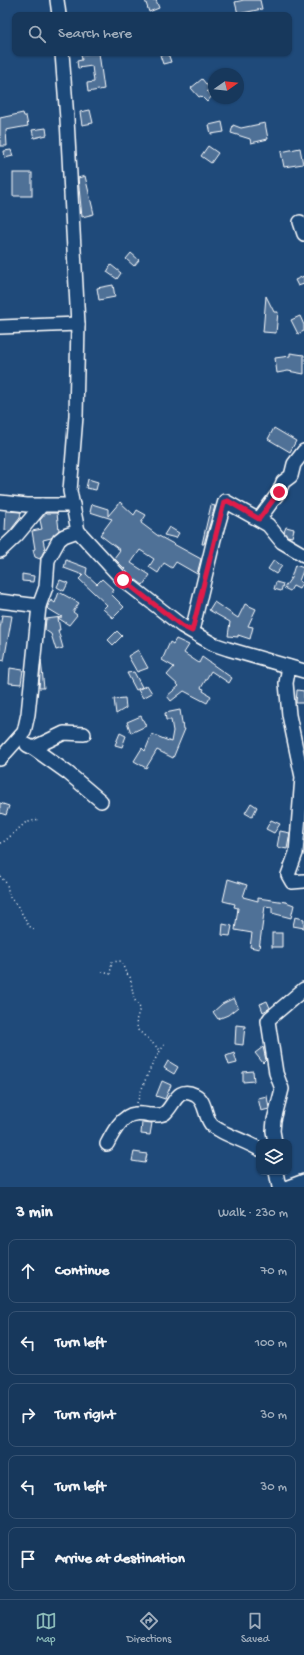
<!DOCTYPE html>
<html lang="en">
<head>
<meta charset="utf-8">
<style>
  :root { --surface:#17385c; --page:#244365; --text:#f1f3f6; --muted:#9eacbb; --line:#365272; --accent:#8bbbb9 }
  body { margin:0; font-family:"Gochi Hand",sans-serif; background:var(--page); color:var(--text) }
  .controls { position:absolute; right:12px; bottom:12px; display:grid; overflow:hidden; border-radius:8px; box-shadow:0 1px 3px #0004 }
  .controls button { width:36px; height:36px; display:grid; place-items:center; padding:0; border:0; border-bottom:1px solid var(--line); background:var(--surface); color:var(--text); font:20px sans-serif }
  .compass { position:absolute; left:208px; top:68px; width:36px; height:36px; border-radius:50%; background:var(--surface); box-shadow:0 1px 3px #0004; rotate:76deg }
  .stop { position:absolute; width:12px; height:12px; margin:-9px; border:3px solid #e11d48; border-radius:50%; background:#fff }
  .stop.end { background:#e11d48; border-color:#fff; box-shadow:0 1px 4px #0008 }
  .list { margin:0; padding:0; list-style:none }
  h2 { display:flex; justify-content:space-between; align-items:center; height:52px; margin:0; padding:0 16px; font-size:17px }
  h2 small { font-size:13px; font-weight:400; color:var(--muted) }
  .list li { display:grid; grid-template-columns:26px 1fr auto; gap:12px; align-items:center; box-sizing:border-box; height:64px; margin:0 8px 8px; padding:0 8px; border:1px solid var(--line); border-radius:8px }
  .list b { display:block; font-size:15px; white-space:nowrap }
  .list em { font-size:13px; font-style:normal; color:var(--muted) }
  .icon { flex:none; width:22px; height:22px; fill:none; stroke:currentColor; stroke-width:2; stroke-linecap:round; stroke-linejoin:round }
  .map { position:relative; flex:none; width:304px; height:1187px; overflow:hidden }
  .search { position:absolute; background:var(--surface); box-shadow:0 1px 3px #0004; left:12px; right:12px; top:12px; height:44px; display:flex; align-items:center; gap:10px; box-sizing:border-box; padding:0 14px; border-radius:8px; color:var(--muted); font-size:15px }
  .sheet { height:412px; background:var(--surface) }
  nav { display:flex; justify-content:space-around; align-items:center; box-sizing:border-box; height:56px; border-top:1px solid var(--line); background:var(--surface); font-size:11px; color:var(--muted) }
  nav a { display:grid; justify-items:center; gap:2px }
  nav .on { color:var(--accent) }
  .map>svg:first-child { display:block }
</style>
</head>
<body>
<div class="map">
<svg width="304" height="1187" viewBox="0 0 304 1187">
  <rect width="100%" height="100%" fill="#1f4a7a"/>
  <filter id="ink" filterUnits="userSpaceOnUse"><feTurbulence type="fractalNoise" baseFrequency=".025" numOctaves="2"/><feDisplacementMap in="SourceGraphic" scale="8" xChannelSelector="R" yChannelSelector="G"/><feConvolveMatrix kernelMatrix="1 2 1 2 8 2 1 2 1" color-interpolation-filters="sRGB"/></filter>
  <g filter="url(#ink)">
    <g fill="#507197" stroke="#fff">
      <polygon points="145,0 156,0 159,8 149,12"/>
      <polygon points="244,0 260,0 262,9 238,14 235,2"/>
      <polygon points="99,53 104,89 88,92 87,83 94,82 92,66 78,68 77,61 82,60 81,54"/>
      <polygon points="168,53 171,62 163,64 160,55"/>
      <polygon points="202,79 210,89 207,91 212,96 207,102 201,96 199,97 191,88"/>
      <polygon points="90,110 93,123 82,125 80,112"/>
      <polygon points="23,113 24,116 26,116 28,126 6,130 7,146 0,146 0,118"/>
      <polygon points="222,122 224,132 211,134 209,125"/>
      <polygon points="265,123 268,139 251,143 250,139 231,133 233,125 241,128"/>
      <polygon points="46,128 47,135 34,138 32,130"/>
      <polygon points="208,146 218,153 211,163 201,156"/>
      <polygon points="300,148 303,164 284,167 281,152"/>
      <polygon points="11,150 13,156 5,158 4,151"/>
      <rect x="13" y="173" width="19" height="23"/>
      <polygon points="85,176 94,214 82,217 78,178"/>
      <polygon points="131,253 139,260 134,266 126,259"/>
      <polygon points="111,265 121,273 117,279 107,272"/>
      <polygon points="304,276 304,284 298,286 295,280"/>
      <polygon points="113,285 115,297 99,300 97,288"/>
      <polygon points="266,296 274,312 278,312 276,333 263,332"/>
      <polygon points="300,316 304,325 304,331 298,334 291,320"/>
      <polygon points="290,353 304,355 304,374 288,371 277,373 275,358 290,356"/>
      <polygon points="274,428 296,441 290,452 268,439"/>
      <polygon points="88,479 98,482 96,490 86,488"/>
      <polygon points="120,502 134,515 137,510 146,515 141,523 157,535 201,559 197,574 176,562 172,568 164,563 158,573 149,567 154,559 140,550 131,563 150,575 143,585 128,574 128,572 114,558 120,550 100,535 112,519 90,512 92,504 108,509 108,516"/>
      <polygon points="211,505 215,506 204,544 202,544"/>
      <polygon points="6,511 21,512 20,518 10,531 5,530"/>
      <polygon points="46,513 57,513 59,530 51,538 43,540 45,549 40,559 35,557 33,550 35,549 32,531 42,529 40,520"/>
      <polygon points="169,527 179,533 176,538 164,535"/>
      <polygon points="286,527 294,529 292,537 287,536 284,532"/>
      <polygon points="66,560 87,568 86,574 97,584 102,579 114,590 111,594 124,607 113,618 103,609 107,605 79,579 83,575 64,568"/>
      <polygon points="274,560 282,566 276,574 268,569"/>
      <polygon points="295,565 304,568 299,581 302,583 299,589 293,586 290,591 284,588 291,578"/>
      <polygon points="22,574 34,576 33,582 22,581"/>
      <polygon points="60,580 68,583 64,591 57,587"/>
      <polygon points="276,582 283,584 281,591 274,589"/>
      <polygon points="59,592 79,603 73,612 77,615 69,625 58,618 60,630 58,630 63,648 56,650 51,634 45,630 46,619 62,617 47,608 51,600 55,603"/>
      <polygon points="214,602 238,618 245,604 256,609 248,626 253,627 250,639 238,635 238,637 228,636 230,622 209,610"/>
      <polygon points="2,615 12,616 4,661 0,660 0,629"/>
      <polygon points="117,631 122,636 113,645 108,640"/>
      <polygon points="176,639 189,645 184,653 199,663 202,657 232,678 229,683 211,671 201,688 204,689 203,691 211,696 207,703 184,691 171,701 167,696 179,686 167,675 174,667 162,660 170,642 173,644"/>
      <polygon points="138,650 148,668 137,672 128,656"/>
      <polygon points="41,660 44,688 39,688"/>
      <polygon points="10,668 23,670 21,684 9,683"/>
      <polygon points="134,672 142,687 136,690 127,673"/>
      <polygon points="147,685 152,693 143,698 138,690"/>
      <polygon points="297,690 304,691 304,703 296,703"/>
      <polygon points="125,698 126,708 116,714 114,699"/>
      <polygon points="180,710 183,729 185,729 173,758 157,750 146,768 134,761 142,748 145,751 152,734 171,742 173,731 171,720 166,720 165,713"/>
      <polygon points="141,716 146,726 131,733 127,722"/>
      <polygon points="120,733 126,736 122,747 115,745"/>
      <polygon points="0,803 9,806 6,815 0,813"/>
      <polygon points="251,803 257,807 252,817 245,813"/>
      <polygon points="271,820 280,824 274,833 266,829"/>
      <polygon points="280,831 290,833 287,849 277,847"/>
      <polygon points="228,879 247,885 243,897 258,901 258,898 286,902 294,905 291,918 272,913 272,907 265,906 259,949 250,947 252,933 235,930 238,908 234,907 235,904 223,901"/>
      <polygon points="295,917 304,919 304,928 293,926"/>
      <polygon points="223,924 232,926 230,936 222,935"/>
      <rect x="272" y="933" width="10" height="14"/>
      <polygon points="234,998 238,1007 228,1015 218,1019 213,1012 222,1004"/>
      <polygon points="267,1001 270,1008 263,1012 260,1004"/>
      <polygon points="236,1025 245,1026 243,1045 235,1044"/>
      <polygon points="263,1047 266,1060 263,1063 255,1053"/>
      <polygon points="234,1053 237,1063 229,1065 226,1056"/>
      <polygon points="168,1061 178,1067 174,1074 164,1068"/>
      <polygon points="253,1071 254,1081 243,1082 243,1072"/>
      <polygon points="162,1081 171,1085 165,1099 156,1096"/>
      <polygon points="267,1096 269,1109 261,1111 258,1098"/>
      <polygon points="142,1122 152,1123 150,1135 141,1134"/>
      <polygon points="134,1152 147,1154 145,1163 132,1161"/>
    </g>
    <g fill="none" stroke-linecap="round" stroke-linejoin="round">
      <defs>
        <g id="minor">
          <polyline points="57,0 59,15"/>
          <polyline points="62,53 67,119 78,324 76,416 70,491 78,531 123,580 182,626 213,644 228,649 304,671"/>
          <polyline points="300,222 304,234"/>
          <polyline points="0,327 78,324"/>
          <polyline points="0,502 27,505 73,505"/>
          <polyline points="259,519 279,492 283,482 291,476 294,464 304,451"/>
          <polyline points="0,551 17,535 42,505"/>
          <polyline points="0,601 39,606"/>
          <polyline points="192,631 214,539 225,501 268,525 282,542 304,555"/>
          <polyline points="289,667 286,683 289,715 302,777 296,853 288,875 292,882 304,881"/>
          <polyline points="27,745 33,748 64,733 84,734"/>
          <polyline points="33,748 68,773 101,801"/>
          <polyline points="0,759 24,732 28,714 39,606 46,587 48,560 59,540 64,536 78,531"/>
          <polyline points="275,1142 273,1131 274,1120 282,1089 276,1073 268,1021 270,1018 304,989"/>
          <path d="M 107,1144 C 112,1134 122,1115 135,1114 C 139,1113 145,1114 150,1115 C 154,1115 161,1116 165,1113 C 175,1104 177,1086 195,1095 C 206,1100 204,1115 211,1124 C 219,1133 246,1141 259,1149"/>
          <polyline points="276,1172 279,1187"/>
          <polyline points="288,1187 304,1181"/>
        </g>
      </defs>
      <use href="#minor" stroke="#fff" stroke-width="16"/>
      <g stroke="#fff" stroke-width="1.5" stroke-dasharray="1 3" stroke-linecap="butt">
        <polyline points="0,843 5,841 25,823 39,819"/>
        <polyline points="0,876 7,884 9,896 19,908 28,925 34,930"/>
        <polyline points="102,972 110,974 112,962 121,961 126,973 130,977 134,999 140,1008 136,1021 138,1030 160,1050"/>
        <path d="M 137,1103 C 144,1082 151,1063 165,1044"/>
      </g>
      <use href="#minor" stroke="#1f4a7a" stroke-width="13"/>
    </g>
  </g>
  <g fill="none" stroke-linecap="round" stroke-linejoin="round" filter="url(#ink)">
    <polyline stroke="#e11d48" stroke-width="5" points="123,580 182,626 192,631 224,502 228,501 259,519 279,492"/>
  </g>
</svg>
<div class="controls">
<button><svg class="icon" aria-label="layers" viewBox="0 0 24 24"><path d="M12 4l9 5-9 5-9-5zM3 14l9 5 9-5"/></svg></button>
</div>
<svg class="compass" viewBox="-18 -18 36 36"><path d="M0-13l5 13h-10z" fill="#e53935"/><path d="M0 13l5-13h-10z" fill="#9eacbb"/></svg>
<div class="stop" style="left:123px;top:580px"></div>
<div class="stop end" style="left:279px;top:492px"></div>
<div class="search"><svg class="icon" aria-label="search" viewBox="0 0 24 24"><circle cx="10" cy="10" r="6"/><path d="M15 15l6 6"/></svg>Search here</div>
</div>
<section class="sheet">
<h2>3 min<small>Walk · 230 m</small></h2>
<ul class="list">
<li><svg class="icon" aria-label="ahead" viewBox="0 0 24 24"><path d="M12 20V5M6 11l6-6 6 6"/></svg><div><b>Continue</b></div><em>70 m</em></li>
<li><svg class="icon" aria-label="left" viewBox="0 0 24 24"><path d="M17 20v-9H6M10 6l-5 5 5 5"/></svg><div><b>Turn left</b></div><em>100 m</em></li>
<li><svg class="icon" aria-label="right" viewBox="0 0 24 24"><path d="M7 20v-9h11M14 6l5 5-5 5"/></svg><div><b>Turn right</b></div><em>30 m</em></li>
<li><svg class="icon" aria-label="left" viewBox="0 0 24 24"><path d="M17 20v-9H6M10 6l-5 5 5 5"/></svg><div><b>Turn left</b></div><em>30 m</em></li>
<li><svg class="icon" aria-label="arrive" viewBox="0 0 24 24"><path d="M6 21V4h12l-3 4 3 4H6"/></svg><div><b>Arrive at destination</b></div></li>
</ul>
</section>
<nav>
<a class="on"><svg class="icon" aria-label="map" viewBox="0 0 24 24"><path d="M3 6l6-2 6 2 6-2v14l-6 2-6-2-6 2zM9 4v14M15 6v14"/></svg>Map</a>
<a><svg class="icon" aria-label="directions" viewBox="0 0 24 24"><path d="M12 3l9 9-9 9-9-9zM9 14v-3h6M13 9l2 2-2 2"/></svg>Directions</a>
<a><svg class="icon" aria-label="saved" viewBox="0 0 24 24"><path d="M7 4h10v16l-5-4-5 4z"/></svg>Saved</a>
</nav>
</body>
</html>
